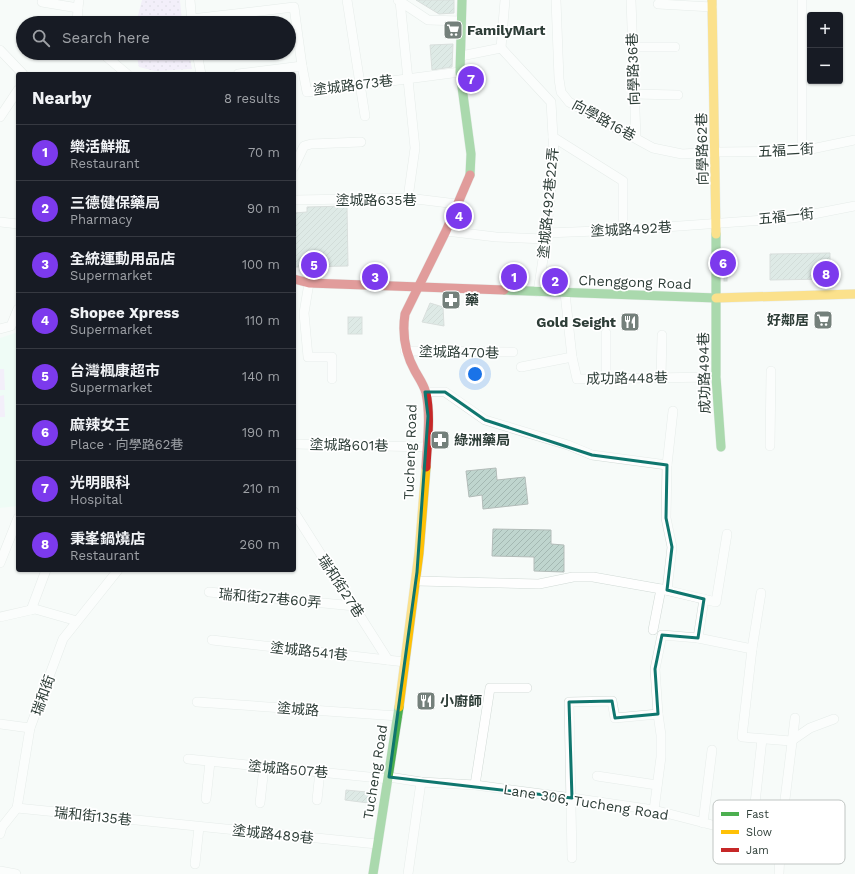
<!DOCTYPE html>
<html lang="en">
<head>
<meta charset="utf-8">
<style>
  :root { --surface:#171b24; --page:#242831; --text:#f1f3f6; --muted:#9ea1a6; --line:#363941; --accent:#7c3aed }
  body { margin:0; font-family:"Work Sans","Noto Sans TC",sans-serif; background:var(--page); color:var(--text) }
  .controls { position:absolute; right:12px; top:12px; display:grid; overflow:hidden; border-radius:4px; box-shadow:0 1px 3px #0004 }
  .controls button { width:36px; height:36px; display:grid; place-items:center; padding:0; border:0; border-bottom:1px solid var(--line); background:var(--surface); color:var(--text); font:20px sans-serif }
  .you { position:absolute; left:475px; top:374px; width:14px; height:14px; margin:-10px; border:3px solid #fff; border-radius:50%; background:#1a73e8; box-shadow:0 0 0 6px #1a73e833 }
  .badge { display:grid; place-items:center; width:26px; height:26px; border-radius:50%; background:var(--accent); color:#fff; font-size:13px; font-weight:700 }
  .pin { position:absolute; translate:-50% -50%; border:2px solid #fff; box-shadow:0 1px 4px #0006 }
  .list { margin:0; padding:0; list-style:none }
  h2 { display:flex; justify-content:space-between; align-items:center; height:52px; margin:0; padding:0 16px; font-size:17px }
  h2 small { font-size:13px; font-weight:400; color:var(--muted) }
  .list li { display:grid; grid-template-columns:26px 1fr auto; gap:12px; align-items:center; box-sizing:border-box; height:56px; padding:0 16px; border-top:1px solid var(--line) }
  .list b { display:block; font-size:15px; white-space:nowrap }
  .list p { margin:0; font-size:13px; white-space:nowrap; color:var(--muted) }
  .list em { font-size:13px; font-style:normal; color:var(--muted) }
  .icon { flex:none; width:22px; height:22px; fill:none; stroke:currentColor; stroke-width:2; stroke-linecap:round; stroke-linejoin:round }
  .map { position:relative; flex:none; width:855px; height:874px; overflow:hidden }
  .search { position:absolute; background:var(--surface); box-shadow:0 1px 3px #0004; left:16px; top:16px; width:280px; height:44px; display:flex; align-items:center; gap:10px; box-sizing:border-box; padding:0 14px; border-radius:22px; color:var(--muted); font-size:15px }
  .panel { position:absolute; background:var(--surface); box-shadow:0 1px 3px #0004; left:16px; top:72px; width:280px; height:500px; border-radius:4px }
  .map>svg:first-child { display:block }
</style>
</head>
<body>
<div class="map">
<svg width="855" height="874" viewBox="0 0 855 874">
  <defs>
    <pattern id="park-dots" width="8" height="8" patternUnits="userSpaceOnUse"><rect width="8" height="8" fill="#ede1fa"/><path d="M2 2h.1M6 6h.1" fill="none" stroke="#ccc2d7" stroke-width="1.8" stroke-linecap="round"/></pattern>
    <pattern id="building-hatch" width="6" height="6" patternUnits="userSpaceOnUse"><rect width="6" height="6" fill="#bfd5ce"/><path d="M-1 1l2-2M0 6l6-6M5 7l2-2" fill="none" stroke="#a4b8b2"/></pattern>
  </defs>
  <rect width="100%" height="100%" fill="#f7fbf9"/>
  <polygon fill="#e5fcf2" points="18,332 18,506 0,508 0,338"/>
  <g fill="url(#park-dots)">
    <polygon points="142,0 180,0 182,23 136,23"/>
    <polygon points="136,53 189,53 192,69 155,71 139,67"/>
  </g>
  <g fill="#ede1fa">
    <polygon points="0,369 4,369 5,390 0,390"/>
    <polygon points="4,395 5,417 0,417 0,396"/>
  </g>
  <g fill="url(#building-hatch)" stroke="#b3bcb9">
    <polygon points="416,0 454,0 454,13 439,14"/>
    <polygon points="453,44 452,67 432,70 430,45"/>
    <polygon points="347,206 348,266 294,267 294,213 307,212 307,207"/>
    <polygon points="830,253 830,279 770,280 770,254"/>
    <rect x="724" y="255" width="3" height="26"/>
    <polygon points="430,303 443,307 444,326 422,322"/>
    <rect x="348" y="317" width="14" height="17"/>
    <polygon points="496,468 497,480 525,477 528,504 483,509 482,495 469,497 466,471"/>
    <polygon points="493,529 551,530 551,544 564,545 564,572 534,571 534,557 492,556"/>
    <polygon points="346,790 377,793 376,804 345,800"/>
  </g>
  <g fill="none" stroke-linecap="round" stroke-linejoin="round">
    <defs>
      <g id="street">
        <polyline points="190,0 192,23"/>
        <polyline points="347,0 365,116"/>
        <polyline points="398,0 428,20 461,21"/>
        <polyline points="556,0 559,79 561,92 569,102 653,148 682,154 716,152 802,151 855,140"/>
        <polyline points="631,0 636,138"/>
        <polyline points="802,0 802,151"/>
        <polyline points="400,1 415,148 408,198"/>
        <polyline points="42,2 78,8 79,0"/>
        <polyline points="658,4 712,7"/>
        <polyline points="191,19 294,7 302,66 307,92 460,72"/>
        <polyline points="77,23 78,8"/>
        <polyline points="633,47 675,47"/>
        <polyline points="501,48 505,0"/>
        <polyline points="0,50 23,74"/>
        <polyline points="102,53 127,74"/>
        <polyline points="197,53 201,74"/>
        <polyline points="461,56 501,48 551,102 553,137 623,181 623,230"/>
        <polyline points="238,74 302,66"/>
        <polyline points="634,94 678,95"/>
        <polyline points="0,117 18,90"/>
        <polyline points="294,167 304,146 311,144 361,142"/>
        <polyline points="294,200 408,198 457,204"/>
        <polyline points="0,222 18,224"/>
        <polyline points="446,231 496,237 546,239"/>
        <polyline points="546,233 623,230 793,218 855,206"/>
        <polyline points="309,283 304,313 308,357 332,357 332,379"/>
        <polyline points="538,292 546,239 554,153 553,137"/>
        <polyline points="565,293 572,357 577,379 716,377"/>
        <polyline points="0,329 11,326 18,309"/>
        <polyline points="405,351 513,352"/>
        <polyline points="521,367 572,357"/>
        <polyline points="606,378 606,333"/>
        <polyline points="661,378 662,335"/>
        <polyline points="425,392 445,392 485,420 568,445 592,455 667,465"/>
        <polyline points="294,444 427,447"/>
        <polyline points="770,446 771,371"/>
        <polyline points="294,512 388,660"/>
        <polyline points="0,563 18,518"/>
        <polyline points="417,581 539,584 573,577 593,577 661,589 716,602 727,534"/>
        <polyline points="667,590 672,547 666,518 667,465 673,411"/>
        <polyline points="209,592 354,606"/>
        <polyline points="761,593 752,649 742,737 791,741"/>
        <polyline points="31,610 46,570"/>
        <polyline points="0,617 35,609 77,621"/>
        <polyline points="653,630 661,589"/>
        <polyline points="698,638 704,599"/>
        <polyline points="212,640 405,662"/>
        <polyline points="197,702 398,716"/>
        <polyline points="0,724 30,728"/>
        <polyline points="791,741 810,728 834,719"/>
        <polyline points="188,759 389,779"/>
        <polyline points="597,776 657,785"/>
        <polyline points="389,777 421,782 475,785 572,798 654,810 728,829 781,832"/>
        <polyline points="475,785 490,688 527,688"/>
        <polyline points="206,799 210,762"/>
        <polyline points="317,800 320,771"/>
        <polyline points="260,803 264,767"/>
        <polyline points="17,808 377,844"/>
        <polyline points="654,810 661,757 661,735 658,714 655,669 662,635 698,638 752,649"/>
        <polyline points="703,823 712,750"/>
        <polyline points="752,831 762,739"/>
        <polyline points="0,834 2,827 17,808 30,728 63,639 118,570"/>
        <polyline points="572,858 569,702 612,701 615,718 658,714"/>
        <polyline points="195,864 199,827"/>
        <polyline points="0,871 16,874"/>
        <polyline points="408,874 421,782"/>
        <polyline points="779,874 781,832 795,718"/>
      </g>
      <g id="fast">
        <polyline points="462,0 460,72 471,154 470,175"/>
        <polyline points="716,234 716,377 721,447"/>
        <polyline points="504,290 716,298"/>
        <polyline points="373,874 399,707"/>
      </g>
      <g id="slow">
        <polyline points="712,0 716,234"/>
        <polyline points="716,298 855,294"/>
        <polyline points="399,707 419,553 426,467"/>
      </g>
      <g id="jam">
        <polyline points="294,279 309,283 504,290"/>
        <path d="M 426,467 C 427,443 431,417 426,393 C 424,385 419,378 415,371 C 405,353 402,334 405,314 L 446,231 L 470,175"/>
      </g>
    </defs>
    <use href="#street" stroke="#d1dad6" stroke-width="10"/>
    <use href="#fast" stroke="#d1dad6" stroke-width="10"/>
    <use href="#slow" stroke="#d1dad6" stroke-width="10"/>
    <use href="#jam" stroke="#d1dad6" stroke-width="10"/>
    <use href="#street" stroke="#fefefe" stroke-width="9"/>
    <use href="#fast" stroke="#4caf50" stroke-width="9"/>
    <use href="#slow" stroke="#ffc107" stroke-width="9"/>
    <use href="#jam" stroke="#c62828" stroke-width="9"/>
  </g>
  <path d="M0 0H855V874H0ZM 425,392 L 445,392 L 485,420 L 592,455 L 667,465 L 666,518 L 672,547 L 667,590 L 704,599 L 698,638 L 662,635 L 655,669 L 658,714 L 615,718 L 612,701 L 569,702 L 572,798 L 389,777 L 417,572 L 428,416 Z" fill="#f7fbf9" fill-opacity=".55" fill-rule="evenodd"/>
  <path fill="none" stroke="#0f766e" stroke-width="3" stroke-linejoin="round" d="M 425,392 L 445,392 L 485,420 L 592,455 L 667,465 L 666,518 L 672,547 L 667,590 L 704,599 L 698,638 L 662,635 L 655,669 L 658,714 L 615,718 L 612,701 L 569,702 L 572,798 L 389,777 L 417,572 L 428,416 Z"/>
  <defs>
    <symbol id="supermarket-square" viewBox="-11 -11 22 22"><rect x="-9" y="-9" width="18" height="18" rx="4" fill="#74807b" stroke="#fff"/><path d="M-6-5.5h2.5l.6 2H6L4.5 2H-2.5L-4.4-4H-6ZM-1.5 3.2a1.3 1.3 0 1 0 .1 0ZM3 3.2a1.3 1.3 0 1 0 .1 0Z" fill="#fff"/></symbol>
    <symbol id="pharmacy-square" viewBox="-11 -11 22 22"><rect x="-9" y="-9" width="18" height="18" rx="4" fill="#74807b" stroke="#fff"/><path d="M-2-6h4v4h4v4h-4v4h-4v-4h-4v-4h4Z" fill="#fff"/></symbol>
    <symbol id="restaurant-square" viewBox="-11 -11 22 22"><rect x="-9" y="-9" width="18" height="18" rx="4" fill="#74807b" stroke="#fff"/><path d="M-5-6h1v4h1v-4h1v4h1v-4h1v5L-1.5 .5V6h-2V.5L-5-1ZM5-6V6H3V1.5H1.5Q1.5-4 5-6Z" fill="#fff"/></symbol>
  </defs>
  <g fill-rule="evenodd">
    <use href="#supermarket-square" x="442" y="19" width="22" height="22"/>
    <use href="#pharmacy-square" x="440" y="289" width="22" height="22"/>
    <use href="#supermarket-square" x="812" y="309" width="22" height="22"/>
    <use href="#restaurant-square" x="619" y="311" width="22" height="22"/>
    <use href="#pharmacy-square" x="429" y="429" width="22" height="22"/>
    <use href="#restaurant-square" x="415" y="690" width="22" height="22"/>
  </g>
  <g text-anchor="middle" stroke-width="3.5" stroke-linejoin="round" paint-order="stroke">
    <g font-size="14" font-weight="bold" fill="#2d3d37" stroke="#fff" text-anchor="start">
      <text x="467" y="35">FamilyMart</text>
      <text x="465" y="305">藥</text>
      <text x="809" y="325" text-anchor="end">好鄰居</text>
      <text x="616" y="327" text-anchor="end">Gold Seight</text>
      <text x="454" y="445">綠洲藥局</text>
      <text x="440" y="706">小廚師</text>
    </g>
    <g font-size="14" fill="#2d3d37" stroke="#fff">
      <text transform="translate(633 69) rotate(-92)" y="5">向學路36巷</text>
      <text transform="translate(353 85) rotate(-7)" y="5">塗城路673巷</text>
      <text transform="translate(604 120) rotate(29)" y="5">向學路16巷</text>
      <text transform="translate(702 149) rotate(-91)" y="5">向學路62巷</text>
      <text transform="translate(786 150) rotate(-3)" y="5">五福二街</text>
      <text x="376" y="205">塗城路635巷</text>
      <text transform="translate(548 203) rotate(-85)" y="5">塗城路492巷22弄</text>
      <text transform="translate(786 216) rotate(-6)" y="5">五福一街</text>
      <text transform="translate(631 229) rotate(-3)" y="5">塗城路492巷</text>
      <text transform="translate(635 282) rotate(2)" y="5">Chenggong Road</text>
      <text transform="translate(459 352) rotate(1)" y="5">塗城路470巷</text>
      <text transform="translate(704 373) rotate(-91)" y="5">成功路494巷</text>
      <text transform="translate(627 378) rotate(-1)" y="5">成功路448巷</text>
      <text transform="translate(349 445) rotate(1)" y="5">塗城路601巷</text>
      <text transform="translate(410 452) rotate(-88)" y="5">Tucheng Road</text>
      <text transform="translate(341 586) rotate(57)" y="5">瑞和街27巷</text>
      <text transform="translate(270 598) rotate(5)" y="5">瑞和街27巷60弄</text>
      <text transform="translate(309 651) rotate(6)" y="5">塗城路541巷</text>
      <text transform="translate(43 695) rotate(-70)" y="5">瑞和街</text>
      <text transform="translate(298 709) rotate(4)" y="5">塗城路</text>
      <text transform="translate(288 769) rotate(5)" y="5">塗城路507巷</text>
      <text transform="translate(375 772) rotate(-81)" y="5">Tucheng Road</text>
      <text transform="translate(586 802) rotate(9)" y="5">Lane 306, Tucheng Road</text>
      <text transform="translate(93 816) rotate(6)" y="5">瑞和街135巷</text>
      <text transform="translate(273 834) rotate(6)" y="5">塗城路489巷</text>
    </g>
  </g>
  <rect x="713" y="800" width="132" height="64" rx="6" fill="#fff" stroke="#c0c5c3" stroke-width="1"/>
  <rect x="721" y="812" width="18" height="4" fill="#4caf50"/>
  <rect x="721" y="830" width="18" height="4" fill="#ffc107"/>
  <rect x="721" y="848" width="18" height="4" fill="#c62828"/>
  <g font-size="11" fill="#2d3d37">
    <text x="746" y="818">Fast</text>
    <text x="746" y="836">Slow</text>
    <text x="746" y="854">Jam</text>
  </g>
</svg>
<div class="controls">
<button>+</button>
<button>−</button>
</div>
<div class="you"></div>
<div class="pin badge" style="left:514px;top:277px">1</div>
<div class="pin badge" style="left:555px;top:281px">2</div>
<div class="pin badge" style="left:375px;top:277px">3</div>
<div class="pin badge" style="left:459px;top:216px">4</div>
<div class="pin badge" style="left:314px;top:265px">5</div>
<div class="pin badge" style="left:723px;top:263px">6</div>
<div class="pin badge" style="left:471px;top:79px">7</div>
<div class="pin badge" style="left:826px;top:274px">8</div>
<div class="search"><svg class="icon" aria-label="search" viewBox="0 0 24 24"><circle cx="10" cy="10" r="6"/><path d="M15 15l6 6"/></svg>Search here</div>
<section class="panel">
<h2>Nearby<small>8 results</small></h2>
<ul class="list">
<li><span class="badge">1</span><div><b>樂活鮮瓶</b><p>Restaurant</p></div><em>70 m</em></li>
<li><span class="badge">2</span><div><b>三德健保藥局</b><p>Pharmacy</p></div><em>90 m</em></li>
<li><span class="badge">3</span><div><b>全統運動用品店</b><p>Supermarket</p></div><em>100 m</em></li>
<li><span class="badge">4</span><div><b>Shopee Xpress</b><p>Supermarket</p></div><em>110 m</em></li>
<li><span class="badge">5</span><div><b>台灣楓康超市</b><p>Supermarket</p></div><em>140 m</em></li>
<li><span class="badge">6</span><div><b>麻辣女王</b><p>Place · 向學路62巷</p></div><em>190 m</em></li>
<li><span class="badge">7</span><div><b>光明眼科</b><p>Hospital</p></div><em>210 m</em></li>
<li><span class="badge">8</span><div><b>秉峯鍋燒店</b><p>Restaurant</p></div><em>260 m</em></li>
</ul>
</section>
</div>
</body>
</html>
